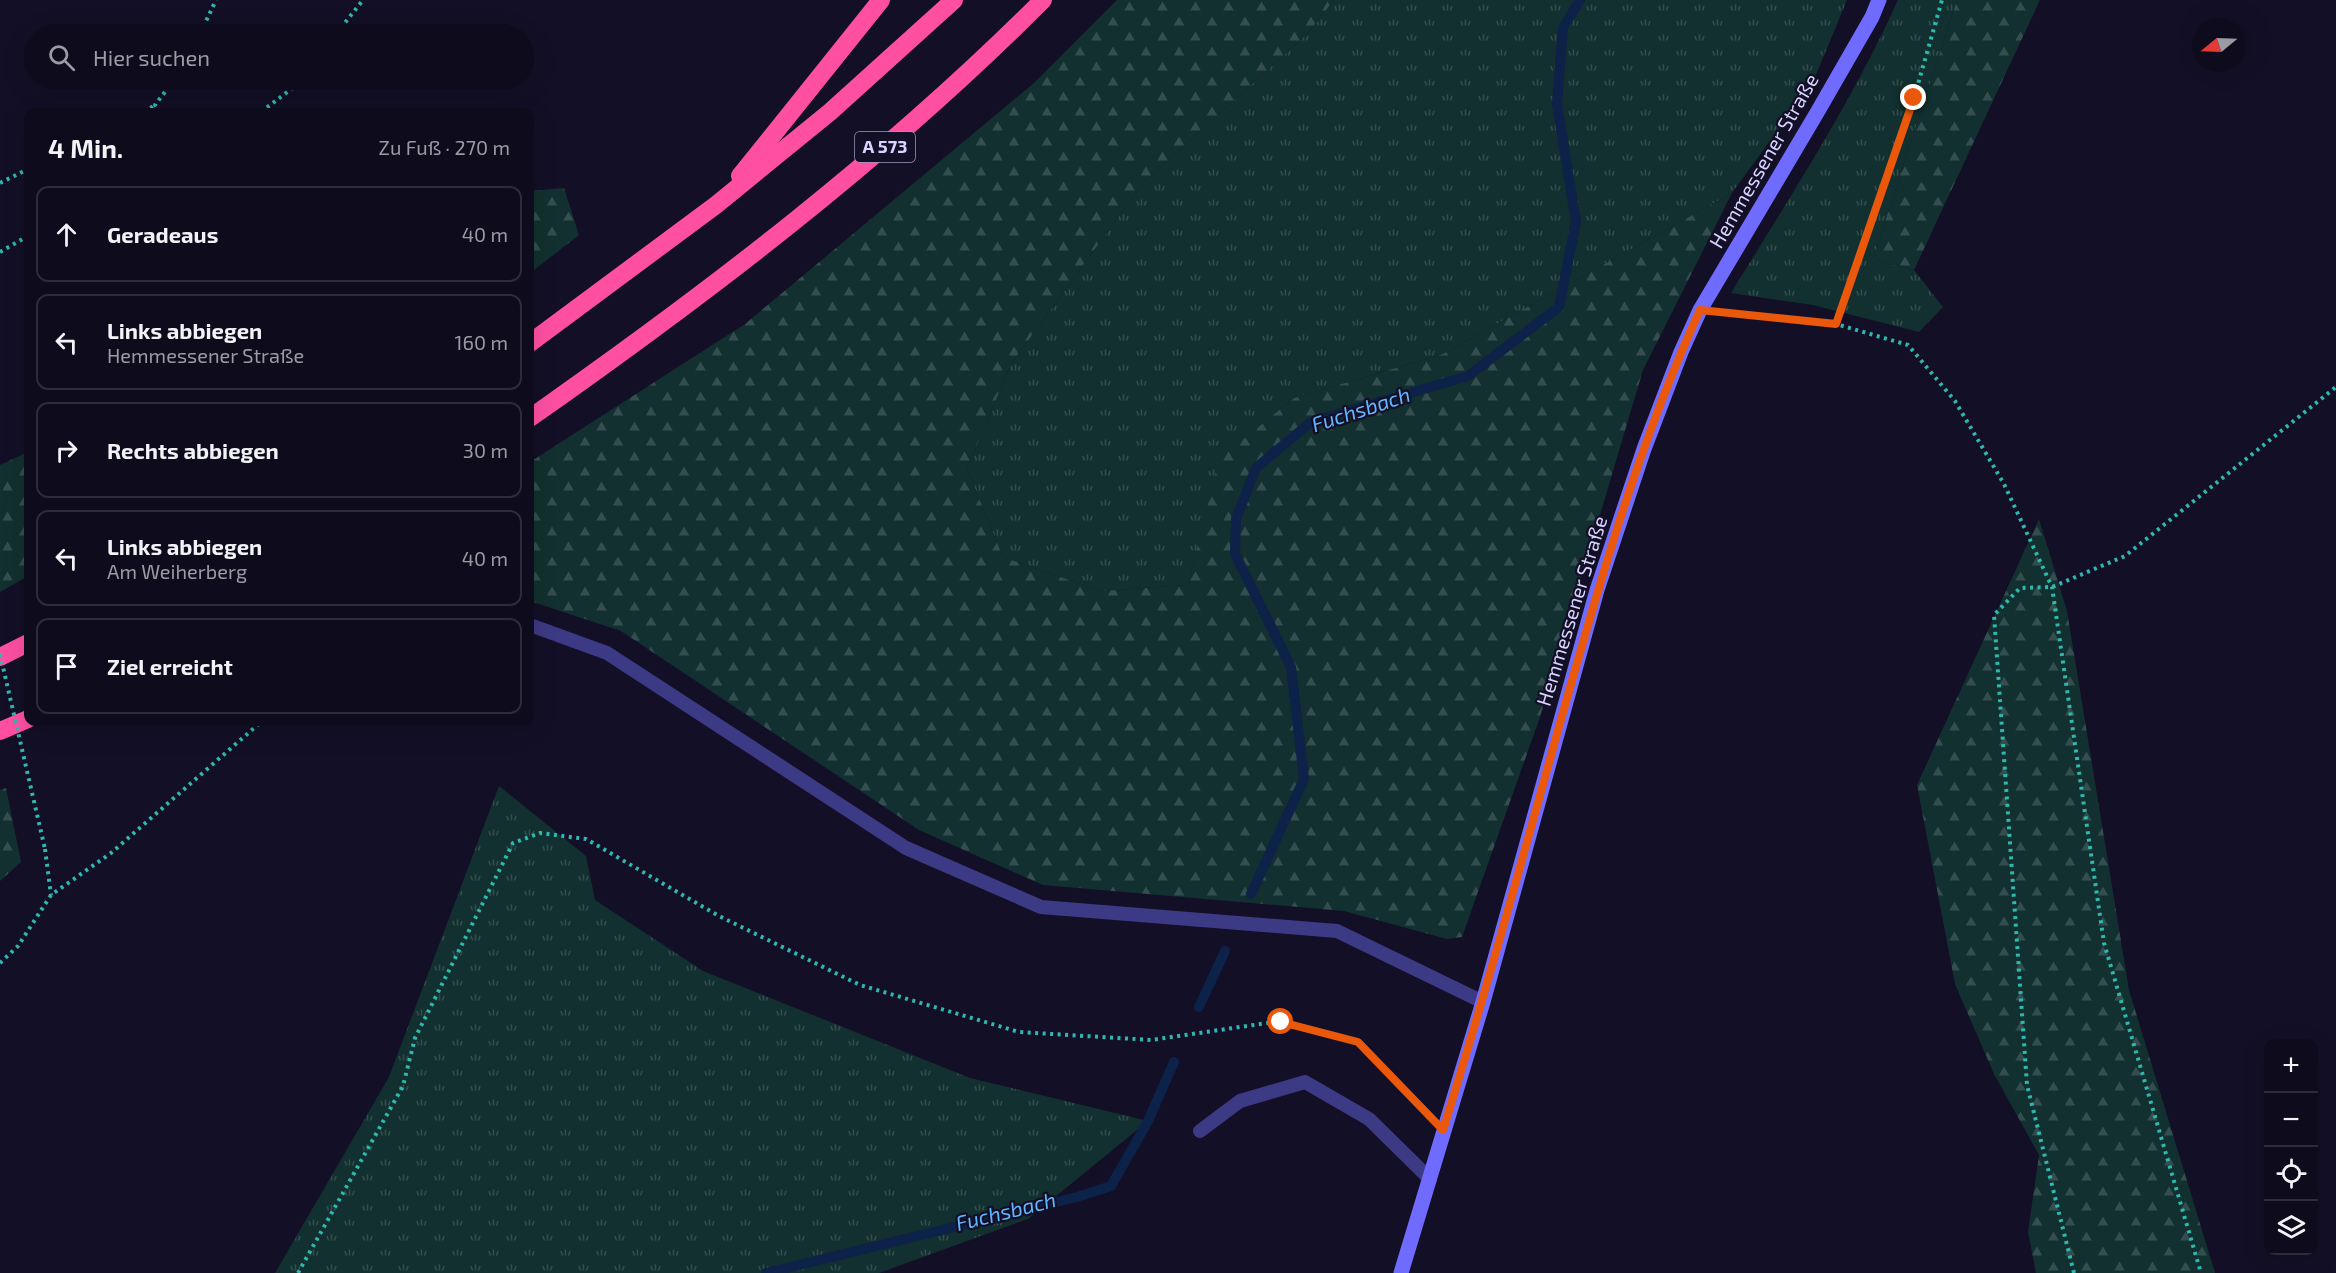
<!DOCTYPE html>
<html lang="de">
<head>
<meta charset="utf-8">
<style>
  :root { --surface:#0e0b1c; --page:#171425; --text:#f1f3f6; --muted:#9b9ba3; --line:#2e2b3b }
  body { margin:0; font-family:"Exo 2",sans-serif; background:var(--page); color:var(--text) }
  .controls { position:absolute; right:18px; bottom:18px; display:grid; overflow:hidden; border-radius:12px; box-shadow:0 6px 24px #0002 }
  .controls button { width:54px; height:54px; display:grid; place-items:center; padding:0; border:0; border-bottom:2px solid var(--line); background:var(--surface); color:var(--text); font:30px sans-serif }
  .compass { position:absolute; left:2192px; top:18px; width:54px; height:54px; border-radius:50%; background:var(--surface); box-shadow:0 6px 24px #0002; rotate:251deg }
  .stop { position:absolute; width:18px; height:18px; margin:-14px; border:4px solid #ea580c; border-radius:50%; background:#fff }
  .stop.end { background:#ea580c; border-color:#fff; box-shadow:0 2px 6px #0008 }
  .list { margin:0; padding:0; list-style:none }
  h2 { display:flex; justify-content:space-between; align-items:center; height:78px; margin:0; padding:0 24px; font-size:26px }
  h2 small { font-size:20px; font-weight:400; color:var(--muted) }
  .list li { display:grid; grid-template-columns:39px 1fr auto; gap:18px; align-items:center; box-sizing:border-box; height:96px; margin:0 12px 12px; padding:0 12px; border:2px solid var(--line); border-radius:12px }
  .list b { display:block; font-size:22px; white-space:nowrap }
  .list p { margin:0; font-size:20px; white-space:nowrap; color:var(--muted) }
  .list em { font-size:20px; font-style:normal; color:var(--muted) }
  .icon { flex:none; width:33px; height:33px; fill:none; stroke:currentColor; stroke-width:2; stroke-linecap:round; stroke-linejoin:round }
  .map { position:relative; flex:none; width:2336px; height:1273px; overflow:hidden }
  .search { position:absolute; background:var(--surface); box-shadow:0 6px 24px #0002; left:24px; top:24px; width:510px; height:66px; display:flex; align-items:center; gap:15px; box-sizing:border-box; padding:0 21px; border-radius:33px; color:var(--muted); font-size:22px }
  .panel { position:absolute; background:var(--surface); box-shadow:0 6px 24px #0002; left:24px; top:108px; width:510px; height:618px; border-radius:12px }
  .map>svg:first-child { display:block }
</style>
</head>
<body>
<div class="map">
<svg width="2336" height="1273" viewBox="0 0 2336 1273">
  <defs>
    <pattern id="grass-tufts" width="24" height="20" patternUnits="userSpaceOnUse" patternTransform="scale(1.5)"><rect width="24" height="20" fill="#12302f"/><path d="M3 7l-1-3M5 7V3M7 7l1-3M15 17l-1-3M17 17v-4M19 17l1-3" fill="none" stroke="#344d4e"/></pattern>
    <pattern id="forest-firs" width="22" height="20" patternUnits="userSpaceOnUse" patternTransform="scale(1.5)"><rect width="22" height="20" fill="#12302f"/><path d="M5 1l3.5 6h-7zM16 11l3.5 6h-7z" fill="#344d4e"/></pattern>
  </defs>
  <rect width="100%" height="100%" fill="#130f26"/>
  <g fill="url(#grass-tufts)">
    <polygon points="1334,0 1847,0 1813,82 1732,193 1443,354 1294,398 1220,459 1188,585 1101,591 1003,557 967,469 1011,364 1143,183 1308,33"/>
    <path d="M 1898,0 L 1957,0 L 1873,259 L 1914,270 L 1943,307 L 1919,332 L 1813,305 L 1731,293 C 1790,197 1852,102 1898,0 Z"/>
    <polygon points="499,786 586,856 595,900 703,971 970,1078 1148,1121 1028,1219 879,1273 275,1273 389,1077"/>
  </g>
  <g fill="url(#forest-firs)">
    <polygon points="1117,0 1334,0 1308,33 1143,183 1011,364 967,469 1003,557 1101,591 1188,585 1219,459 1294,398 1443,354 1732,193 1643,370 1540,717 1462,937 1447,939 1344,911 1043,885 919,830 621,631 530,601 530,462 745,324 1034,83"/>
    <polygon points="1957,0 2040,0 1914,270 1873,259"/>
    <polygon points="564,188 579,235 530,273 530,191"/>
    <polygon points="28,452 28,576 0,592 0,465"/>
    <polygon points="2039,519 2067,611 2129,990 2215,1273 2036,1273 2028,1232 2039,1155 1994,1074 1955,984 1917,785"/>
    <polygon points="6,788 21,862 0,881 0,790"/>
  </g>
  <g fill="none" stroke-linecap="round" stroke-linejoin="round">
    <g stroke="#0c2248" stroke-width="10">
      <polyline points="1251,894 1304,779 1291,667 1235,554 1236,519 1256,468 1311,422 1468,376 1559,307 1576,222 1557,104 1563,28 1580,0"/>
      <polyline points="1199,1007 1225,951"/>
      <polyline points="766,1273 1077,1197 1111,1186 1148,1121 1174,1062"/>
    </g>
    <g stroke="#2fb8b0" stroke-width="4" stroke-dasharray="3 4.5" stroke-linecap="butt">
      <polyline points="200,34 216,0"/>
      <polyline points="336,34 363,0"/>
      <polyline points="144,112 155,105"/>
      <polyline points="161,112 155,105 174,80"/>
      <polyline points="261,112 303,80"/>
      <polyline points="0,183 28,169"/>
      <polyline points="0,252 28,236"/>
      <polyline points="1729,313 1836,324 1908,345 1955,401 2004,484 2052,587 2104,943 2201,1273"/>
      <polyline points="1836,324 1914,98 1942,0"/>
      <polyline points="45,849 51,895"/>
      <polyline points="0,963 18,946 51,895 111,853 261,722"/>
      <polyline points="298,1273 403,1086 415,1038 513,843 540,833 586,839 719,916 860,985 1019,1032 1151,1040 1281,1021 1358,1042 1424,1111"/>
      <polyline points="2074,1273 2027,1085 1994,615 2020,588 2052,587 2125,556 2336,387"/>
    </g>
    <g stroke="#3d3a85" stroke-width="14">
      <polyline points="530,625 607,653 906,848 1041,907 1337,931 1483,1002"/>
      <polyline points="1200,1131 1240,1101 1305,1082 1369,1119 1430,1179"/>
    </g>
    <polyline stroke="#6f6bff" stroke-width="15" points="1401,1273 1483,1002 1597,590 1644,449 1681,352 1700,310 1818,111 1872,17 1879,0"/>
    <g stroke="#ff4fa3" stroke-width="18">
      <polyline points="740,176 881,0"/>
      <polyline points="530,343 716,205 830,112 954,0"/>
      <path d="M 530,418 C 712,290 885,158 1043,0"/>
      <polyline points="0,657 28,643"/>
      <polyline points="0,731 28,719"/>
    </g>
    <polyline stroke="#2fb8b0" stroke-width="4" stroke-dasharray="3 4.5" stroke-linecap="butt" points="0,654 45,849"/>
  </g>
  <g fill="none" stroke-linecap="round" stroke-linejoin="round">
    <path stroke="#ea580c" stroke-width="8" d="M 1281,1022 L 1358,1042 L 1443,1130 C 1484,998 1521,864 1558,730 C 1598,588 1638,444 1700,310 L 1836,324 L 1914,98"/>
  </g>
  <g text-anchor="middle" stroke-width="4.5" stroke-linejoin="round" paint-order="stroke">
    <rect fill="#130f26" stroke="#9e99be" stroke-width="1.5" x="855" y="132" width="60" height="30" rx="4.5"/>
    <g font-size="18" font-weight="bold" fill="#d9d4ff">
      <text x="885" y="153">A 573</text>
    </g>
    <g font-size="20" fill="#d9d4ff" stroke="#130f26">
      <text transform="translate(1764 161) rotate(-60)" y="7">Hemmessener Straße</text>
      <text transform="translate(1572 611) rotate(-73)" y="7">Hemmessener Straße</text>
    </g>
    <g font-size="21" font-style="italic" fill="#62b6ff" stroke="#130f26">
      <text transform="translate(1361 410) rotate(-18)" y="7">Fuchsbach</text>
      <text transform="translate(1006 1212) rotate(-14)" y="7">Fuchsbach</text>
    </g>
  </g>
</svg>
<div class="controls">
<button>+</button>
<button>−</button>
<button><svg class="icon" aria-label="locate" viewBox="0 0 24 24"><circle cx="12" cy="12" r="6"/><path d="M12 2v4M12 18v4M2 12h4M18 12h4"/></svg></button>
<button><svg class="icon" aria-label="layers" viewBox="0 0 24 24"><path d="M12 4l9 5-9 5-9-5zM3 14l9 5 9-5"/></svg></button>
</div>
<svg class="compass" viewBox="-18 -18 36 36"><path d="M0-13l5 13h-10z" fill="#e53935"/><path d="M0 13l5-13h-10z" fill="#9b9ba3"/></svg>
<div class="stop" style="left:1281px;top:1022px"></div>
<div class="stop end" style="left:1914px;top:98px"></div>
<div class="search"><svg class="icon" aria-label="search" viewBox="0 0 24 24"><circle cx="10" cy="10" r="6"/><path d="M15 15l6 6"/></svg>Hier suchen</div>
<section class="panel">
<h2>4 Min.<small>Zu Fuß · 270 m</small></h2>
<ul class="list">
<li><svg class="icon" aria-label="ahead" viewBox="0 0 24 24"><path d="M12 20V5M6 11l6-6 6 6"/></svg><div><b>Geradeaus</b></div><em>40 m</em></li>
<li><svg class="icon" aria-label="left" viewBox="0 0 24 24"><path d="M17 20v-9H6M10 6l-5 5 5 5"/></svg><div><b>Links abbiegen</b><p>Hemmessener Straße</p></div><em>160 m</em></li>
<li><svg class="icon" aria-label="right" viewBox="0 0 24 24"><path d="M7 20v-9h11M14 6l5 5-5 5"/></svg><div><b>Rechts abbiegen</b></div><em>30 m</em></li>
<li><svg class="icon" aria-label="left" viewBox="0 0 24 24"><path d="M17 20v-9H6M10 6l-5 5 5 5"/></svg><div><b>Links abbiegen</b><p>Am Weiherberg</p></div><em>40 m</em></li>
<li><svg class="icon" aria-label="arrive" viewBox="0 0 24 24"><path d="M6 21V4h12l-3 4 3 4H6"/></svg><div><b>Ziel erreicht</b></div></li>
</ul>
</section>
</div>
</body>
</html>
